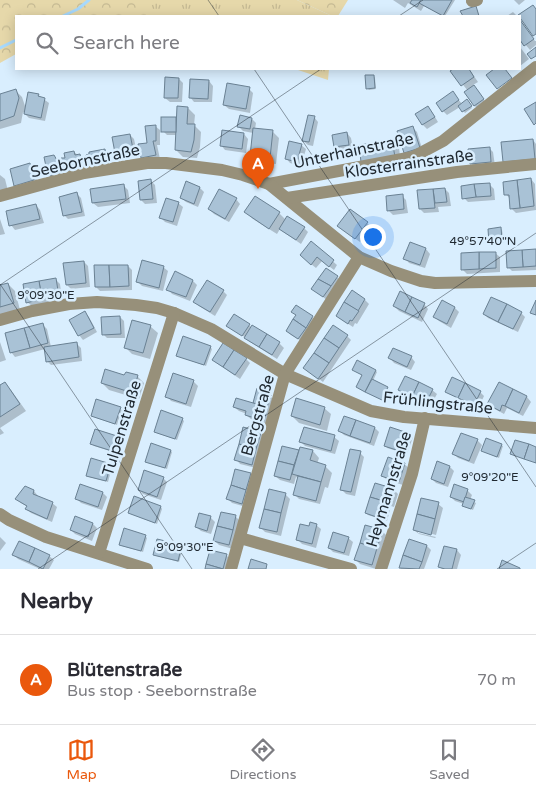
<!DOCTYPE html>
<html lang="en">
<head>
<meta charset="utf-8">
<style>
  :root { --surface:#fff; --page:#f7f7f7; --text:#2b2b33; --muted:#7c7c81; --line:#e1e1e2; --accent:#ea580c }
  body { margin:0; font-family:"Varela Round",sans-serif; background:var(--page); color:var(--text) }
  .you { position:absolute; left:372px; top:236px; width:18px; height:18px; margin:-12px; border:4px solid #fff; border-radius:50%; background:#1a73e8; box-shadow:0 0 0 8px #1a73e833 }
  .badge { display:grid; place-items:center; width:32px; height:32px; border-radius:50%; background:var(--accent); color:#fff; font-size:16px; font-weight:700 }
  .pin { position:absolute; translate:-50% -41px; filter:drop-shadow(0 1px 2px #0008) }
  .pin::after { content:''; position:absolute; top:26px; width:18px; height:15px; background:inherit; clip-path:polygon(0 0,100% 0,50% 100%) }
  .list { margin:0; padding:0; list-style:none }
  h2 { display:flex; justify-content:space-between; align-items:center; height:65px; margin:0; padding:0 20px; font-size:21px }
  h2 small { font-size:16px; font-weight:400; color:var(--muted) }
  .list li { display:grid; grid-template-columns:32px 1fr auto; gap:15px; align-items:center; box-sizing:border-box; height:90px; padding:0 20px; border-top:1px solid var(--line) }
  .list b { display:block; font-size:19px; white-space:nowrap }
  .list p { margin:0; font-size:16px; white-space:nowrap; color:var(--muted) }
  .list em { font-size:16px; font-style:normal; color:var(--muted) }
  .icon { flex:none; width:28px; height:28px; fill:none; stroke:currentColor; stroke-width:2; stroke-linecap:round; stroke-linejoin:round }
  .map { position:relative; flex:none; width:536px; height:569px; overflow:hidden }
  .search { position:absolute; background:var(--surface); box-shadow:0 2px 12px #0003; left:15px; right:15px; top:15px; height:55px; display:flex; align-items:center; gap:12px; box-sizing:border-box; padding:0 18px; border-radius:0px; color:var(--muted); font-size:19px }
  .sheet { height:155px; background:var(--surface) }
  nav { display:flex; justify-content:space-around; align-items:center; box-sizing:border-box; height:70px; border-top:1px solid var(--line); background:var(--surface); font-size:14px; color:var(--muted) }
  nav a { display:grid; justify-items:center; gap:2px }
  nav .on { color:var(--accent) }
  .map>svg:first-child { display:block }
</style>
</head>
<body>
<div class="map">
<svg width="536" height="569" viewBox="0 0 536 569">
  <defs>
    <pattern id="grass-tufts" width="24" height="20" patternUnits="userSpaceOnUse" patternTransform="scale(1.25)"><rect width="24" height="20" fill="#e6d8aa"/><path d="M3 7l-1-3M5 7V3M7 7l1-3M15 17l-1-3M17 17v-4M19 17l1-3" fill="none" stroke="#c5b993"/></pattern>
    <pattern id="forest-crowns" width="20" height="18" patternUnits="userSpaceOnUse" patternTransform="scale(1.25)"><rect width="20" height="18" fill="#e6d8aa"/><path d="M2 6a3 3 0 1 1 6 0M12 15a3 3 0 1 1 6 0" fill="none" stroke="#c5b993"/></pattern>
  </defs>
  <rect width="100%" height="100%" fill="#d9eefe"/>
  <g fill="url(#grass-tufts)">
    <polygon points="146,0 297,0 332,16 146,16"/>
    <polygon points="295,69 329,69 328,80"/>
  </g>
  <g fill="url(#forest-crowns)">
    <polygon points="0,0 146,0 146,16 16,16 16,54 0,63"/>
    <polygon points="297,0 348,0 338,16 332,16"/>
  </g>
  <g fill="#0003">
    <polygon points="393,0 455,0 445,16 443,16 424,6 421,11 408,3 405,8"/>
    <polygon points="514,0 525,0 519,5"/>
    <polygon points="513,12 517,16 507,16"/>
    <polygon points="520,20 535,41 536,41 536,45 530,50 520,38"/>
    <polygon points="520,47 529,59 520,66"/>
    <polygon points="455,69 469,69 478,82 473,85 487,104 479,110 475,106 465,92 468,91 452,71"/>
    <polygon points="373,76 375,78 376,89 369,90 367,88"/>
    <polygon points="179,79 183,83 182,102 170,102 165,98"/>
    <polygon points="209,81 213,86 212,102 194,102 190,97"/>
    <polygon points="249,89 253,93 250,113 229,109 224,105"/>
    <polygon points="15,90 22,97 26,109 38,95 49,103 45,121 29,118 23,112 21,123 0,129 0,95"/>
    <polygon points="453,93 462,104 468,103 472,108 465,113 460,107 447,115 443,111"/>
    <polygon points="188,108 195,115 194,125 201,132 200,147 197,158 183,157 176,150 177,135 167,135 163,131 175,118 178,121"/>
    <polygon points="428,108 432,112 438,122 427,129 423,125 417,114"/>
    <polygon points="314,117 318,122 313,146 308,145 303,141"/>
    <polygon points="252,119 256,123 255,129 272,131 279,138 276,164 258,162 251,156 253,133 243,131 239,127"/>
    <polygon points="155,126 160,130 160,145 157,145 160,159 147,161 149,144"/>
    <polygon points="412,127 417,132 423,152 405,152"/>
    <polygon points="347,133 351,138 353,149 339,151 335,147"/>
    <polygon points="244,134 248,139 246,153 225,150 221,145"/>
    <polygon points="130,135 134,139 137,153 121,156 116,152"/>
    <polygon points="533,140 536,144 536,166 503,143"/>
    <polygon points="392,141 399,148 401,164 369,168"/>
    <polygon points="301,145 306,149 301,166 290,163 286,158"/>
    <polygon points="489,148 493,152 495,166 475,168 471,163"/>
    <polygon points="105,151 109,155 111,169 97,171 88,163"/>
    <polygon points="74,152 84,160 86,169 83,173 66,158"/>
    <polygon points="54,156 59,161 62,167 64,178 53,180 49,175"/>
    <polygon points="29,164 34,169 38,184 20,189"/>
    <polygon points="0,175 5,179 8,191 0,193"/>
    <polygon points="531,179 535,184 536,210 516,213 511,208 510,199 506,194"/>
    <polygon points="151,181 155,185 157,203 145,204 141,200"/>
    <polygon points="489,184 494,189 495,200 468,202 464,198"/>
    <polygon points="124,186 128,190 130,203 98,207 93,203 92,190"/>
    <polygon points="200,188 204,192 198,207 186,202 181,198"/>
    <polygon points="445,189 449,193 451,206 438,207 439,212 424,213 420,209 418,191"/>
    <polygon points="77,194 81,198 85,216 68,219 64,215"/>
    <polygon points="402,196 406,200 408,213 393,215 389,211"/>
    <polygon points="236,199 240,204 229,222 214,214 209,209"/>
    <polygon points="178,203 183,207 177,226 165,222 161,218"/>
    <polygon points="36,205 40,210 44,223 15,230 11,225"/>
    <polygon points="246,212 279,213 286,220 304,228 308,232 301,244 285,233 280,229 277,234 253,219"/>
    <polygon points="0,219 5,234 0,235"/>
    <polygon points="367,223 371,227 360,242 343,230"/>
    <polygon points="500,228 502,230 504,243 492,244 491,242"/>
    <polygon points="312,243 337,265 334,270 322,261 316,268 306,260"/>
    <polygon points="410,244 426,249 430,254 425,268 409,263 405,258"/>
    <polygon points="536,251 536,270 512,271 508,267"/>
    <polygon points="495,253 500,257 500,272 467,274 462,269"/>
    <polygon points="84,262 88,266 90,287 71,289 67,285"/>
    <polygon points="128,266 132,270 132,290 100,291 96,287"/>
    <polygon points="163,267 168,271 163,291 142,286 138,282"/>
    <polygon points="175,272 193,281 197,285 190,301 172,294 168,289"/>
    <polygon points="337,277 341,281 328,301 313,289"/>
    <polygon points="55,279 60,284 62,301 32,306 27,302"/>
    <polygon points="8,284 15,291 20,310 0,315 0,286"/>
    <polygon points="223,291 227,295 215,316 199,306 195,302"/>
    <polygon points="365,300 369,304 357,324 355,323 353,327 342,320 337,316"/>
    <polygon points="442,302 455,308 459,312 451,328 439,321 435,317"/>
    <polygon points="424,304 428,309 422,322 399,311 394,306"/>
    <polygon points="296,307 312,317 317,321 303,342 291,335 287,331 297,316"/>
    <polygon points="85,313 89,317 97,332 83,340 79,335"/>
    <polygon points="521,313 525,317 518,332 488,318 484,314"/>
    <polygon points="120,317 124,321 125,338 107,338 103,334"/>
    <polygon points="133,321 151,327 158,333 150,359 132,354 125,347"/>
    <polygon points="42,324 47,329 51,347 76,343 81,348 82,361 51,365 47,361 45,349 15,357 11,352"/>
    <polygon points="249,325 252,328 253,327 279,343 284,348 277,359 250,342 246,338 230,327"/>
    <polygon points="347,336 351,340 323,382 305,368"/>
    <polygon points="0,342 6,360 0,362"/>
    <polygon points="210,347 212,349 206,366 180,357"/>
    <polygon points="411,357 415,362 411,370 394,363 390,358"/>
    <polygon points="246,359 250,363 240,379 218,364 214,360"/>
    <polygon points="354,370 376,371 377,372 373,381 389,390 384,401 357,387 363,376"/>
    <polygon points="137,376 144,383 139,399 109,390 102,383 125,377"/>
    <polygon points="193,381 198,386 191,407 171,401 167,396"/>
    <polygon points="499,383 527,397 531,402 523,416 507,408 504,414 493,408 489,404"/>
    <polygon points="4,384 11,390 26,411 0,428 4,433 0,435 0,387"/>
    <polygon points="400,390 432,390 437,394 430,407 404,394"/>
    <polygon points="265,391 275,401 268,424 251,419 246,415 247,414 239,411 234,407 253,405"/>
    <polygon points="447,392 480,392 484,396 478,409 464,402"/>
    <polygon points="324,408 331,414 327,431 299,423 292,416"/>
    <polygon points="120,409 122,410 117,425 94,417 92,415"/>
    <polygon points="182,419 184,421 177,440 157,433 155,431"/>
    <polygon points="375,428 379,432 374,446 344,435 340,431"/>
    <polygon points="260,433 265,438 256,468 240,464 236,459"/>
    <polygon points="411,435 413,437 407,454 387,448 386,446"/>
    <polygon points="334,437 339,441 335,454 305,446 301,442"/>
    <polygon points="119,438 121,440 117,453 94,446 92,444"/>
    <polygon points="477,440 482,445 474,464 458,458 454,454"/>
    <polygon points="501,445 503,446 499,458 484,452 483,451"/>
    <polygon points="300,448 313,451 319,458 317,464 325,466 332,473 328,488 325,487 320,504 299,499 295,495 299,479 296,477 294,484 280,480 275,476 298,451 299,453"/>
    <polygon points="171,451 172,452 167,469 148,463 146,461"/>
    <polygon points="360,453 364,457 355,496 346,494 342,490"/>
    <polygon points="438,463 450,467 454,471 448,487 436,483 432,479"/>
    <polygon points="404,464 409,468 403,485 387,480 383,476"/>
    <polygon points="110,465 112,467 108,482 89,477 87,475"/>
    <polygon points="250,475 255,479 246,507 232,503 228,499"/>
    <polygon points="163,478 167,482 161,500 143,494 139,490"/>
    <polygon points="25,488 34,491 38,496 37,497 52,503 57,507 52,522 31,513 26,509 28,507 21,503 17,499"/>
    <polygon points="394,490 398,494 394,507 391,506 387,521 368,515 366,513"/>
    <polygon points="467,490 472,495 470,500 476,503 473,510 465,507 464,504 455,501 451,497"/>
    <polygon points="270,491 286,495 290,499 281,536 265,532 261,528"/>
    <polygon points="103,493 107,497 102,510 81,503 76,498"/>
    <polygon points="438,504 443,508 436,535 418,530 418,533 436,537 435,538 419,534 414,530"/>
    <polygon points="161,507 162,509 157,524 131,514 129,512"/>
    <polygon points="222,513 236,517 240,521 233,549 219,545 215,541"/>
    <polygon points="210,517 215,522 211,534 201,531 196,527"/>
    <polygon points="76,518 93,524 97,528 92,541 75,534 71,530"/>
    <polygon points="316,525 321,529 316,548 302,544 298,540 310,528"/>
    <polygon points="382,531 386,535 376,569 360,564 356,560"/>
    <polygon points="145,536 147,538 143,552 122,546 120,544"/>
    <polygon points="0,537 6,543 0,551"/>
    <polygon points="348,538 353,542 349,556 333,552 329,548"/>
    <polygon points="410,540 427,546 431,550 424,569 401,569 400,568"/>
    <polygon points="181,546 183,548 179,562 157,556 155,555"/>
    <polygon points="445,547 457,550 461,555 457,569 442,569 440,567"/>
    <polygon points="211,551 226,555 230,559 228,569 206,569"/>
    <polygon points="14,555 49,556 54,560 49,569 40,569 18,559"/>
  </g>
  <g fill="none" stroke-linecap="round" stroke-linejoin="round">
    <g stroke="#a7d9fd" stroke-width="3">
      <polyline points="63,16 78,9 89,0"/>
      <polyline points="0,48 16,40"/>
    </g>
  </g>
  <g fill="#a9c2d6" stroke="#6a8193">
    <polygon points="412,0 421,0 417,7 410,3"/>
    <polygon points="421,0 452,0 443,16 419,3"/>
    <polygon points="533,5 536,9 536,34 533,36 518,15"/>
    <polygon points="476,6 479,16 463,16 460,11"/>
    <polygon points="520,20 534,39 524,46 520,40"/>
    <polygon points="536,47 536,56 531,59 527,54"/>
    <polygon points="453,69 469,69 474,77 461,86 450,71"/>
    <polygon points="494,69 505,69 512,78 497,89 486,75"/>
    <polygon points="365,75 374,75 375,88 366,89"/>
    <polygon points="165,77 179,78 178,98 164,98"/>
    <polygon points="190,79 209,80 208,99 189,98"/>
    <polygon points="227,83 250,87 246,109 223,105"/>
    <polygon points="474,85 484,99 474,106 464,92"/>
    <polygon points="16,89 19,98 14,116 0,121 0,94"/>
    <polygon points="453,91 459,100 442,112 436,103"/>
    <polygon points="28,92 39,94 38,96 45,98 41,118 24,114"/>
    <polygon points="467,99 472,106 462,112 458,106"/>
    <polygon points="536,102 536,123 534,125 524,109"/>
    <polygon points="177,106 188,107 187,124 195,124 194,140 191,152 175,150"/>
    <polygon points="428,106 435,117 422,125 415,114"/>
    <polygon points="240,115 252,118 250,129 237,127"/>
    <polygon points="308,115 315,116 309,142 302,141"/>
    <rect x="161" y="117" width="15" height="15"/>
    <polygon points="156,125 156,141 153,141 156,155 141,158 138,144 147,143 145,126"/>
    <polygon points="413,126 420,148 404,153 397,131"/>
    <polygon points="253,128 273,130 270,158 250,156"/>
    <polygon points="222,130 244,133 242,149 220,146"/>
    <polygon points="347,132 349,145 334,147 332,135"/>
    <polygon points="130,134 133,149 115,153 112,137"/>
    <polygon points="533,139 535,159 503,162 501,142"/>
    <polygon points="392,140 395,157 361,162 359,145"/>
    <polygon points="289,141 302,144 297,162 285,159"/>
    <polygon points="490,147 491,162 470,164 468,149"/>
    <polygon points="105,149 107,165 91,168 91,163 87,163 86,155 89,154 89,152"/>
    <polygon points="74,151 75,155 80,154 82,164 78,165 79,169 64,172 61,158 65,158 64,153"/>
    <polygon points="54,155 58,162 60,173 48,176 44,157"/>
    <polygon points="30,163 34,180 14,186 10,169"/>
    <polygon points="531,178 534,206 520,208 517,180"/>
    <polygon points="151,179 153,199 140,200 138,181"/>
    <polygon points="517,180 520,208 510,209 509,195 504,195 503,182"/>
    <polygon points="186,181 200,187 194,204 180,198"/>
    <polygon points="490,183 491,196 476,197 474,184"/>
    <polygon points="124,184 126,199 92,203 90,189"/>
    <polygon points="474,184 476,197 462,199 461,186"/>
    <polygon points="445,188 447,202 435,203 433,189"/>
    <polygon points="219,189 237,198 225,219 208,209"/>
    <polygon points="433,189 435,208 419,209 417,190"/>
    <polygon points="77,192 82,212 63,216 59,197"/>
    <polygon points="403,194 404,209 387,211 386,196"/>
    <polygon points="255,196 280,212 269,229 244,212"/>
    <polygon points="166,198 179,202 173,222 159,218"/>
    <polygon points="36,204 40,219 9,226 6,211"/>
    <polygon points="350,209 368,222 355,239 337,226"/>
    <polygon points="287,216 305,227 296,240 279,229"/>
    <polygon points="501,227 502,241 489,243 488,229"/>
    <polygon points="311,241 334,260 329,267 317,257 311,265 300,255"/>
    <polygon points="410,242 426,248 420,265 403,259"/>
    <polygon points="536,249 536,266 523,267 522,250"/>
    <polygon points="522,250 523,267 507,268 506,251"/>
    <polygon points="479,252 496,252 496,268 479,269"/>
    <polygon points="479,252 479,269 461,270 461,253"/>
    <polygon points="142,260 164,266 159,288 136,282"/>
    <polygon points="84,261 86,283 66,285 63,263"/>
    <polygon points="94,265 109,265 110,287 95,287"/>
    <polygon points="109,265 128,265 129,286 110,287"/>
    <polygon points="326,268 338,276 331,286 318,279"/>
    <polygon points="175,271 193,280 186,297 166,290"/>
    <polygon points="56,278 59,297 42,299 39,281"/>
    <polygon points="318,279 331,286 323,297 311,289"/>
    <polygon points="207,280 224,290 210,312 193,302"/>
    <polygon points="39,281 42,299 26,303 23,284"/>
    <polygon points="8,283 14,303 0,307 0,285"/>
    <polygon points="352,290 365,299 358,311 344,302"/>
    <polygon points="400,291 412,297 405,312 393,306"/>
    <polygon points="412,297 425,303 418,318 405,312"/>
    <polygon points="491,297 507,304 498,322 483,314"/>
    <polygon points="442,300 455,307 447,324 433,317"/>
    <polygon points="536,300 536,315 530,313"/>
    <polygon points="344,302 359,311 352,321 350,320 348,324 336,316"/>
    <polygon points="507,304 522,312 513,329 498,322"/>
    <polygon points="296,305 313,316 306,328 293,319 296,315 291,312"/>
    <polygon points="85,311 94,328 78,336 69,320"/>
    <polygon points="234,314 250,324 242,336 226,326"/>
    <polygon points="120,316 121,334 102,335 101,317"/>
    <polygon points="293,319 306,328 298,339 286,331"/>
    <polygon points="132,320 151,325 143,353 124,348"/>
    <polygon points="43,323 48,343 30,348 24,328"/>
    <polygon points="252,325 267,334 259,347 244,338"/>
    <polygon points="333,325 348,335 339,348 324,338"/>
    <polygon points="24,328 30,348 10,353 5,333"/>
    <polygon points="267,334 280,342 272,355 259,347"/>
    <polygon points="183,336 211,346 204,365 176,356"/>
    <polygon points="324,338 339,348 329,363 314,353"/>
    <polygon points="77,342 79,357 46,362 44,347"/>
    <polygon points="223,343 234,350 223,367 212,360"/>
    <polygon points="393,348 412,356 407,367 388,358"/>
    <polygon points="234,350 247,358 235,375 223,367"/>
    <polygon points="314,353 329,363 318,379 303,368"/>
    <polygon points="357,360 376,370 365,392 356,387 362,375 352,370"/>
    <polygon points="105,369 124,375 126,372 138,375 133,393 101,383"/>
    <polygon points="173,373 194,380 186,404 165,397"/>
    <polygon points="405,376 419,382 412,397 398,390"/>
    <polygon points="452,377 465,383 458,398 445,392"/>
    <polygon points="372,379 388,387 382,400 365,392"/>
    <polygon points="5,382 20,404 0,417 0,385"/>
    <polygon points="419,382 433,389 426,403 412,397"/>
    <polygon points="499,382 513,389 505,406 502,405 500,411 487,404"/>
    <polygon points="465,383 481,391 474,405 458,398"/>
    <polygon points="257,388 266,390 265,393 271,395 267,407 253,403"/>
    <polygon points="513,389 527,396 519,413 505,406"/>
    <polygon points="236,398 267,407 264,421 245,415 246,411 233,407"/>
    <polygon points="296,398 325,407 320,425 291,416"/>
    <polygon points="96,399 121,407 115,424 91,416"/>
    <polygon points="161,410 183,418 175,439 154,432"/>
    <polygon points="344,416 356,420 350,436 338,431"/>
    <polygon points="356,420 375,427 370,443 350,436"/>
    <polygon points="243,427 261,432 256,449 239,444"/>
    <polygon points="304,427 335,435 331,451 299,442"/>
    <polygon points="390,427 411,434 406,453 384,446"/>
    <polygon points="95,429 120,437 115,452 90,444"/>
    <polygon points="461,433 478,439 469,461 452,454"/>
    <polygon points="486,438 502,444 497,457 481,451"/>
    <polygon points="515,440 529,444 524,459 510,454"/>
    <polygon points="151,443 171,450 165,468 145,462"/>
    <polygon points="239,444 256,449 252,465 234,460"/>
    <polygon points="529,444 536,447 536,463 524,459"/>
    <polygon points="282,446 299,450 294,465 278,461"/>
    <polygon points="300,447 313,450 310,460 326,465 321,482 292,474"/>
    <polygon points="350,449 361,451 351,492 340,490"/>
    <polygon points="388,457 405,463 399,482 381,476"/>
    <polygon points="91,458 111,464 106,481 86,476"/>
    <polygon points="278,461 294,465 290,480 274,476"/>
    <polygon points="437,461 450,466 444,484 431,479"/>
    <polygon points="235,469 251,473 246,490 231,485"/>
    <polygon points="144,470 164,477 157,497 138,490"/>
    <polygon points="298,476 321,482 316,501 293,495"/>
    <polygon points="375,483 395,489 390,503 370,497"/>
    <polygon points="80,484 103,492 98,507 75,499"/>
    <polygon points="454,484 468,489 464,502 450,497"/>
    <polygon points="231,485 246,490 242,504 226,499"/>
    <polygon points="25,486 34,490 33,494 53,502 47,519 25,509 27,506 15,499"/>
    <polygon points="269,489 286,493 281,513 264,509"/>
    <polygon points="134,496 161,506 155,523 128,513"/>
    <polygon points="370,497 390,503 385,520 365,513"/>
    <polygon points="465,497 475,500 471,509 462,506"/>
    <polygon points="421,498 439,502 435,519 417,514"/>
    <polygon points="264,509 281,513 277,532 259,528"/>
    <polygon points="221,512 236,515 233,530 217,526"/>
    <polygon points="199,513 211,516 207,531 195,527"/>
    <polygon points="417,514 435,519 431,535 413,530"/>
    <polygon points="75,516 93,523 88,537 70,530"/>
    <polygon points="310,522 317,524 312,544 296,540 300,524 309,526"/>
    <polygon points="365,525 383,530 377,548 360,543"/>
    <polygon points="217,526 233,530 229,545 213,541"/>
    <polygon points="124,528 146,535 141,551 119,545"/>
    <polygon points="333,532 349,537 344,553 328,548"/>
    <polygon points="157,539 182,545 178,561 153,555"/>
    <polygon points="409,539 427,545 422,562 403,555"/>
    <polygon points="19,541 35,548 29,562 12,555"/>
    <polygon points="360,543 377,548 372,565 354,560"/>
    <polygon points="444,546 457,549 452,569 445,569 438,567"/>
    <polygon points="35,548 50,555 43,569 29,562"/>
    <polygon points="210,550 227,554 223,569 206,564"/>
    <polygon points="403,555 422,562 419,569 399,568"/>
    <polygon points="251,559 267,564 266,569 248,569"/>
    <polygon points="502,560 520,568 520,569 499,569"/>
    <polygon points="206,564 223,569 205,569"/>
  </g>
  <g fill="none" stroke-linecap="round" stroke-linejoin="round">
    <g stroke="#97907a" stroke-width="12">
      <polyline points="472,1 477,0"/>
      <polyline points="269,184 413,157 443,141 536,67"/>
      <polyline points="0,196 84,173 147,163 166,163 222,170 243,175 269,184 359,257 391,271 421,281 435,283 536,281"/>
      <polyline points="287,198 457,172 536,164"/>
      <polyline points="0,320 32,311 69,304 97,302 136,305 157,308 174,313 211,329 285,374 371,411 404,417 536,428"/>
      <polyline points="0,514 9,520 46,537 147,569"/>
      <polyline points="240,538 351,569"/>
      <polyline points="99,553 174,313"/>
      <polyline points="231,569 285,374 359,257"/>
      <polyline points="381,569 412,474 425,418"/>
    </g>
  </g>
  <path fill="none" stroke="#1f2830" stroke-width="1" stroke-opacity="0.45" d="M 208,0 L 219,16M 399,16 L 423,0M 254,69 L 536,487M 0,284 L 192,569M 0,285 L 321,69M 38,569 L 536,233M 497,569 L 536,543"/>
  <g text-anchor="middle" stroke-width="5" stroke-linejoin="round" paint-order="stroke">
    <g font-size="16" fill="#1f2830" stroke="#d9eefe">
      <text transform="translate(353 150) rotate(-12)" y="6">Unterhainstraße</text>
      <text transform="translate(85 160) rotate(-12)" y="6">Seebornstraße</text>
      <text transform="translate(409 163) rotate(-8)" y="6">Klosterrainstraße</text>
      <text transform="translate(438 402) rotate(6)" y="6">Frühlingstraße</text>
      <text transform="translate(257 415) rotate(-74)" y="6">Bergstraße</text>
      <text transform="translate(121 428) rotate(-73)" y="6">Tulpenstraße</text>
      <text transform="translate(388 489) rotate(-73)" y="6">Heymannstraße</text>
    </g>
  </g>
  <g font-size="12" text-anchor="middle" fill="#1f2830" stroke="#d9eefe" stroke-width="5" stroke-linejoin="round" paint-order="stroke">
    <text x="483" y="245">49°57'40"N</text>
    <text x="46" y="299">9°09'30"E</text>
    <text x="490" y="481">9°09'20"E</text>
    <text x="185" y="551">9°09'30"E</text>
  </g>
</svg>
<div class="you"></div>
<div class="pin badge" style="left:258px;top:189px">A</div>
<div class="search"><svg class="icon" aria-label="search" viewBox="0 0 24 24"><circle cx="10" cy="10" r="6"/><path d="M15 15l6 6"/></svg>Search here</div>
</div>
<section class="sheet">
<h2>Nearby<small></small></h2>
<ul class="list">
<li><span class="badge">A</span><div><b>Blütenstraße</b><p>Bus stop · Seebornstraße</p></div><em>70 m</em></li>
</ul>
</section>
<nav>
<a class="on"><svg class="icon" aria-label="map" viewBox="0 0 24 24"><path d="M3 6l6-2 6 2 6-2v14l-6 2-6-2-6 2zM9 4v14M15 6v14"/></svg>Map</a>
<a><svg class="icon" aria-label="directions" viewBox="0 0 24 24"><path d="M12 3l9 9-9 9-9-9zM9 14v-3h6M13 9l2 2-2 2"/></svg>Directions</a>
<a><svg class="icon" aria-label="saved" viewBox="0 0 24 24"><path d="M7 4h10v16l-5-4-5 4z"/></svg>Saved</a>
</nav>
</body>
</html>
